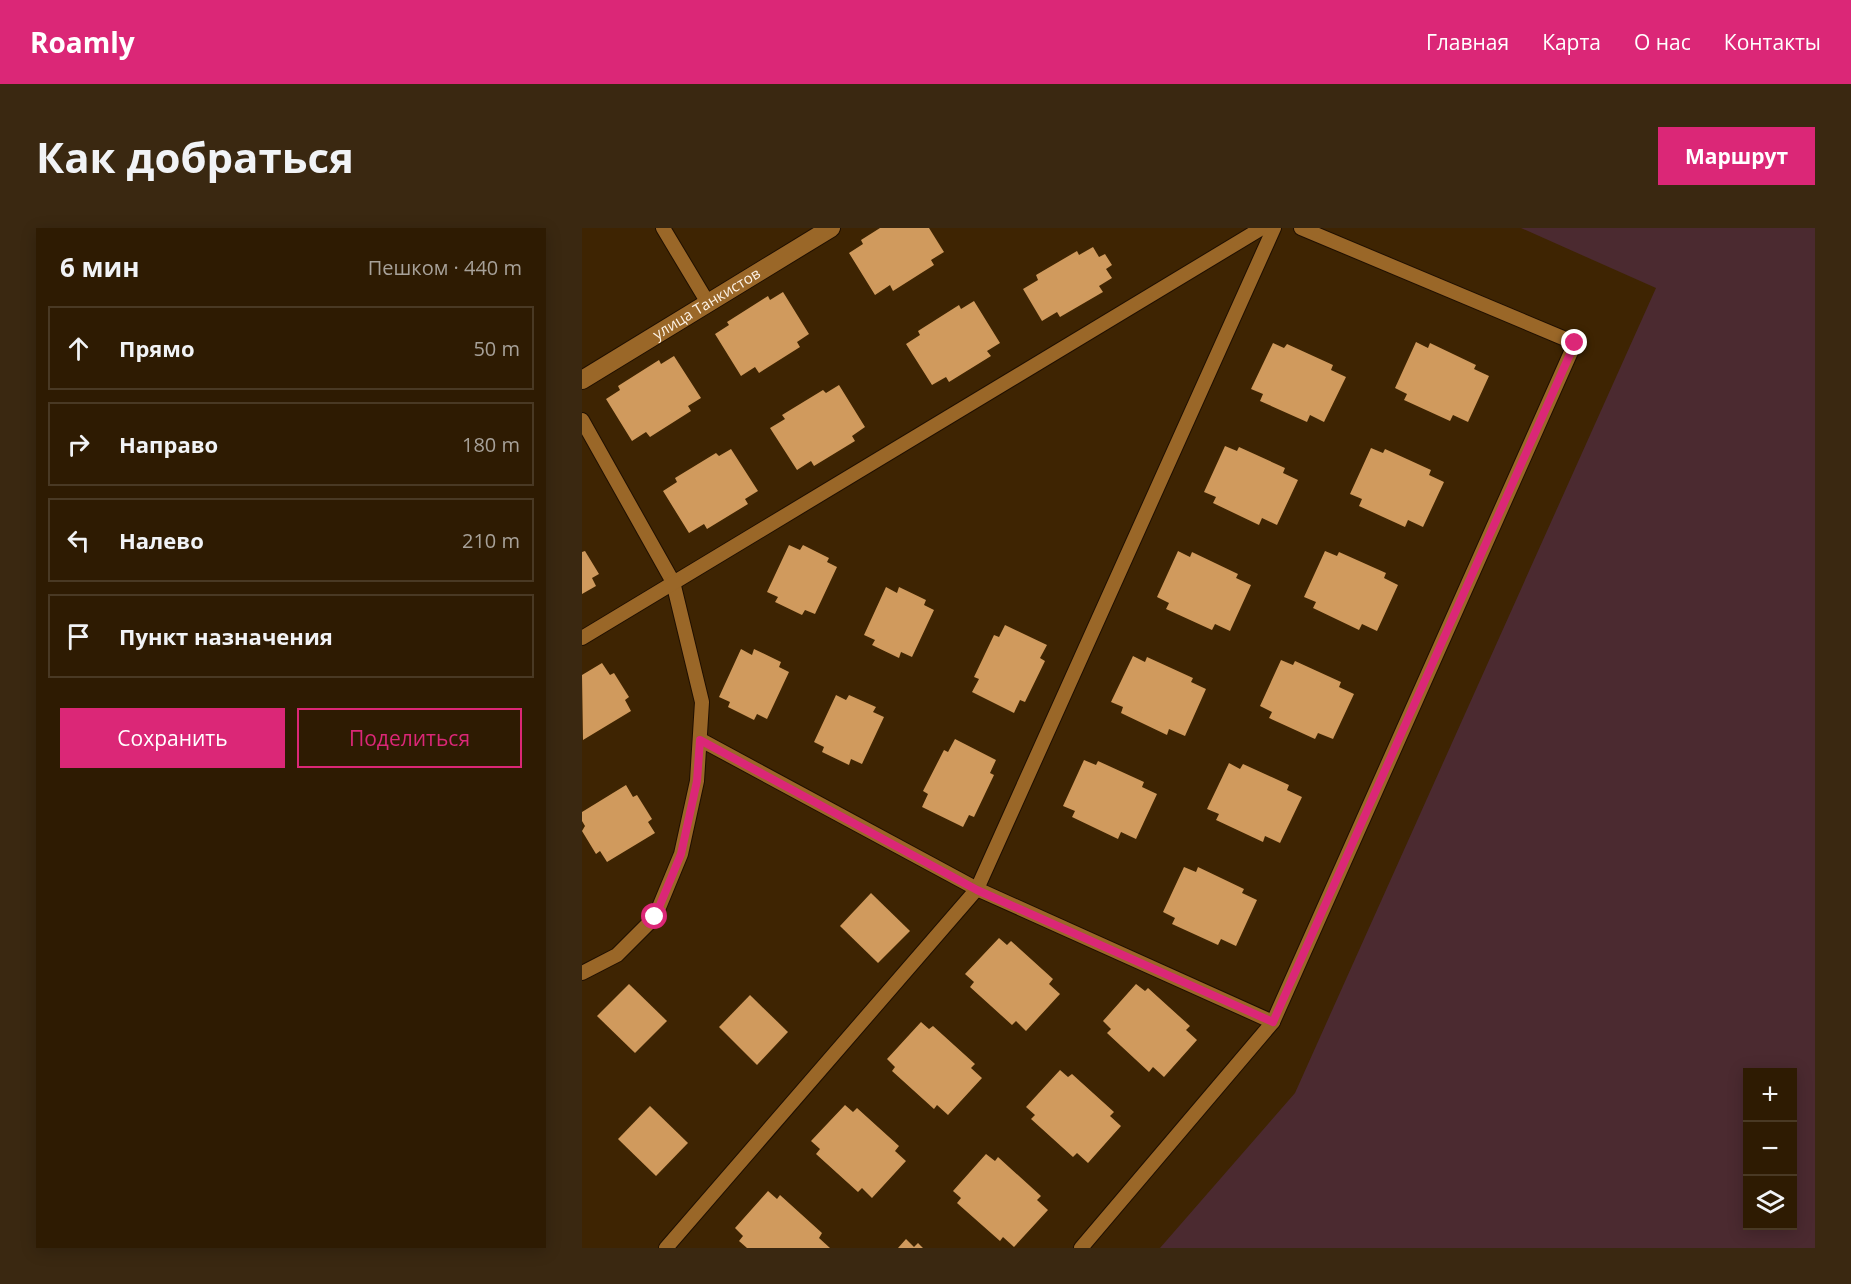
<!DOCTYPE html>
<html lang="ru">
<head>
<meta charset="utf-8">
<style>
  :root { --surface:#2e1b02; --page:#3a2811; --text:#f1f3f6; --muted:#a7a199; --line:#493924; --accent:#db2777 }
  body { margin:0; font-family:"Open Sans",sans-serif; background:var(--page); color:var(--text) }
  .controls { position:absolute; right:18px; bottom:18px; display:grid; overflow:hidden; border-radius:0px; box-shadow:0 3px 15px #0003 }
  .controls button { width:54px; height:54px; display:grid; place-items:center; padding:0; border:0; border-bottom:2px solid var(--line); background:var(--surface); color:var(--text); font:30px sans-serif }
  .stop { position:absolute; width:18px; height:18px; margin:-14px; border:4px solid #db2777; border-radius:50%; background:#fff }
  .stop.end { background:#db2777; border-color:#fff; box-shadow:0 2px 6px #0008 }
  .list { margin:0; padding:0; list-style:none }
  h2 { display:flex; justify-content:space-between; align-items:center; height:78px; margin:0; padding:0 24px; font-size:26px }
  h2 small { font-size:20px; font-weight:400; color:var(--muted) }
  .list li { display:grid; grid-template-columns:39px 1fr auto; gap:18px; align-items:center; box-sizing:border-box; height:84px; margin:0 12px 12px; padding:0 12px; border:2px solid var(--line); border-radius:0px }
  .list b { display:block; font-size:22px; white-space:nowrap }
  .list em { font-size:20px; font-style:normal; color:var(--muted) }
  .actions { display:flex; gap:12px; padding:18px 24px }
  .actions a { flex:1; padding:14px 0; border:2px solid var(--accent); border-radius:0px; text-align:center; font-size:21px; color:var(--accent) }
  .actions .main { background:var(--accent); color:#fff }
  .icon { flex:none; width:33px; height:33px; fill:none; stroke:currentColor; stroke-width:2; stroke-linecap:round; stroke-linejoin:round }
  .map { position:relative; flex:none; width:1233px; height:1020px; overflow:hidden; border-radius:0px }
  header { display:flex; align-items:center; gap:36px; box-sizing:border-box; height:84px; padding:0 30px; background:var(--accent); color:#fff }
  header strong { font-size:28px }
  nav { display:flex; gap:33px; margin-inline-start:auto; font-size:21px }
  .intro { display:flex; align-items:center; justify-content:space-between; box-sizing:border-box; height:144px; padding:0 36px }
  h1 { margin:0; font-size:42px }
  .button { padding:15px 27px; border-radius:0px; background:var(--accent); color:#fff; font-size:21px; font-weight:700 }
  main { display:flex; gap:36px; padding:0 36px }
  aside { flex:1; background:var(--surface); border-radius:0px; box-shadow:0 3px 15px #0003 }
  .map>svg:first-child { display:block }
</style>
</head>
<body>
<header>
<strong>Roamly</strong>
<nav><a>Главная</a><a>Карта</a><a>О нас</a><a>Контакты</a></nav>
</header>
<div class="intro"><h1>Как добраться</h1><a class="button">Маршрут</a></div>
<main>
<aside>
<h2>6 мин<small>Пешком · 440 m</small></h2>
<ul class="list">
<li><svg class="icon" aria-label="ahead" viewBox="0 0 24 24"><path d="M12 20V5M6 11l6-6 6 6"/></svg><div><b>Прямо</b></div><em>50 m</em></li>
<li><svg class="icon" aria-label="right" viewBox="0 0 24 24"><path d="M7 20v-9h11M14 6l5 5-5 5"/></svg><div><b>Направо</b></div><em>180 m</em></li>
<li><svg class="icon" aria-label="left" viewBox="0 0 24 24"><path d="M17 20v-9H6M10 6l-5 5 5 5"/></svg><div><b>Налево</b></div><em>210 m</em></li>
<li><svg class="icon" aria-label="arrive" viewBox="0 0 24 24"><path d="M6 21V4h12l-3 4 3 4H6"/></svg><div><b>Пункт назначения</b></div></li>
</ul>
<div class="actions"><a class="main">Сохранить</a><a>Поделиться</a></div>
</aside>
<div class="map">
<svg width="1233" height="1020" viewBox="0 0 1233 1020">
  <rect width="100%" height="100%" fill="#3e2402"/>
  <path fill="#4b2a30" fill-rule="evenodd" d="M 939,0 L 1233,0 L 1233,1020 L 578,1020 L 713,865 L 1074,60 ZM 1166,844 L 1210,844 L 1210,998 L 1166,998 Z"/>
  <g fill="#d09a5d">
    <polygon points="298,0 347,0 362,24 349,32 352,37 311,63 308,57 293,67 267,25 281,16 279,12"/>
    <polygon points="511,19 517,29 523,26 530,37 524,41 530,50 517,58 521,64 478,89 475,84 460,93 441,61 456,52 454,47 495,23 497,27"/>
    <polygon points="201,64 227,106 215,114 218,119 177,145 173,139 159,148 133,106 147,97 145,94 186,68 188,72"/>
    <polygon points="392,73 418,115 405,123 409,128 367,154 364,149 350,157 324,116 338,107 336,103 377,77 379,81"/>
    <polygon points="834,114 846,120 848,115 894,137 892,141 907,148 886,194 871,187 868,193 822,172 825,166 813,160"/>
    <polygon points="691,115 702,120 705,116 751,137 749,142 764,149 742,194 728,187 725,194 678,173 681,166 669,161"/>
    <polygon points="92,128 119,170 106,178 109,183 68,209 64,204 50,213 24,171 38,162 36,158 77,132 79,136"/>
    <polygon points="257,157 283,199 270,208 273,213 232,238 229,233 215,242 188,200 203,191 200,187 241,162 244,165"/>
    <polygon points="643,218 655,223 657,219 703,240 701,245 716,252 695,297 680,290 677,297 631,275 634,269 622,264"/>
    <polygon points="789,220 801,225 803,221 849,242 847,247 862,254 841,299 826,292 823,299 777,278 780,271 768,266"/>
    <polygon points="149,221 176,263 163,271 166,276 125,301 122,296 107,305 81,263 95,254 93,250 134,225 137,228"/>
    <polygon points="207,317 218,322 221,317 247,330 245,334 255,339 233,386 223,382 220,387 193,374 196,369 185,364"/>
    <polygon points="3,323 17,346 10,350 14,358 0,366 0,324"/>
    <polygon points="596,323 608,329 610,324 656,346 654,350 669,357 648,403 633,396 630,402 584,381 587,375 575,369"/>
    <polygon points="743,323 755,328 757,324 804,345 802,350 816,357 795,403 780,396 777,402 731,380 734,374 722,369"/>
    <polygon points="304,359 315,365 317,359 344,372 342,377 352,382 330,429 319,424 317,430 290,417 293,412 282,407"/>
    <polygon points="423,397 465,417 458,430 463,433 443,474 438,472 432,485 390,464 397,451 392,449 412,407 417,409"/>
    <polygon points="159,421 170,427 172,421 199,434 197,439 207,444 185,491 175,486 172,492 146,479 148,474 137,469"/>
    <polygon points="551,428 563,434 565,429 611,450 609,454 624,461 603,508 587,501 585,507 539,485 541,479 529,474"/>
    <polygon points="699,432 711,437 713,433 759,454 757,459 772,466 751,511 736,505 733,511 687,490 690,484 678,478"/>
    <polygon points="20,435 28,447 32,445 47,469 43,472 49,483 1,512 0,447"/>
    <polygon points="254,467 264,472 267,467 294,479 291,484 302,489 280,536 269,531 267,537 240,524 242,519 232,514"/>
    <polygon points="373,511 414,532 408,545 412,547 392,589 387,587 381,599 340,579 346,566 341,563 362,522 366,524"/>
    <polygon points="502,532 514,537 516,533 562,554 560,559 575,566 554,611 539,604 536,611 490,589 493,583 481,578"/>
    <polygon points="647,535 658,541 661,536 707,557 705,562 720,569 698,615 683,608 681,614 634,592 637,586 625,581"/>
    <polygon points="44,557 51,569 55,567 70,591 66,594 73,605 25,634 18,623 14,626 0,603 3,598 0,593 0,584"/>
    <polygon points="602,639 614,644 616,639 662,661 660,665 675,672 654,718 639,711 636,717 590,696 593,690 581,684"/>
    <polygon points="289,665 328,703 296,735 258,698"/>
    <polygon points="417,710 425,717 429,713 471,751 467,756 478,766 444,803 434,793 430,797 388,759 392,754 383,746"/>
    <polygon points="47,756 85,793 53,825 15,788"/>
    <polygon points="554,756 563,763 566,760 608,798 604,802 615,812 582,849 571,839 567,844 525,805 529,801 521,793"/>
    <polygon points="168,767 206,804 175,837 137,799"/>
    <polygon points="339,794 347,801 351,798 393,836 389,840 400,850 366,887 355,877 352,881 310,843 313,839 305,831"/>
    <polygon points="478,842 486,849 490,846 532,884 528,888 539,898 506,935 495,925 491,929 449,891 453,887 444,879"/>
    <polygon points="263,877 271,884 275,880 317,918 313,923 324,933 290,970 280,960 276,964 234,926 238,921 229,913"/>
    <polygon points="68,878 106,915 74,948 36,911"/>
    <polygon points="404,926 413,933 416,929 459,968 455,972 466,982 432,1019 421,1009 418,1013 375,975 379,970 371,963"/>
    <polygon points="186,963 195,971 198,967 240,1005 237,1010 248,1020 165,1020 157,1013 161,1008 153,1000"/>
    <polygon points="324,1011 332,1019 336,1015 341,1020 316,1020"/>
  </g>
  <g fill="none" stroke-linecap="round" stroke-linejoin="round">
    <defs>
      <g id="lane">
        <polyline points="81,0 126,75"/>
        <polyline points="0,192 91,354 120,474 115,553 99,626 73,689 35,727 0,745"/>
        <polyline points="0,410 680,0"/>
        <polyline points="119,512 395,661 691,794"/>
        <polyline points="84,1020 395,661 692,0"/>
        <polyline points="499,1020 691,794 993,115 719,0"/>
      </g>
      <g id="street">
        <path id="s1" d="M 0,152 L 249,0"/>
      </g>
    </defs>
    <use href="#lane" stroke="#1f0f00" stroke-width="16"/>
    <use href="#street" stroke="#1f0f00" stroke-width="20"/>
    <use href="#lane" stroke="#9a6728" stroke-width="14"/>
    <use href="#street" stroke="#9a6728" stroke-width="18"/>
  </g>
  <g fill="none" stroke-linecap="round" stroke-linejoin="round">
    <polyline stroke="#db2777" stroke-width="8" points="73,689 99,626 115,553 118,512 395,662 691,794 993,115"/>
  </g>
  <g text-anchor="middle" stroke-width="6" stroke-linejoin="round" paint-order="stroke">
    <g font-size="15" fill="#fdf2e5" stroke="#3e2402">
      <text dy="5" stroke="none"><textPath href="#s1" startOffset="146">улица Танкистов</textPath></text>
    </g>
  </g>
</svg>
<div class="controls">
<button>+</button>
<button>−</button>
<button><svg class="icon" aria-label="layers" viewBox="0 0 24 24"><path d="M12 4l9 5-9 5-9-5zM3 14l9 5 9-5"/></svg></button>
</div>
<div class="stop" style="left:73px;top:689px"></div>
<div class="stop end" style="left:993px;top:115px"></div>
</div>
</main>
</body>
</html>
